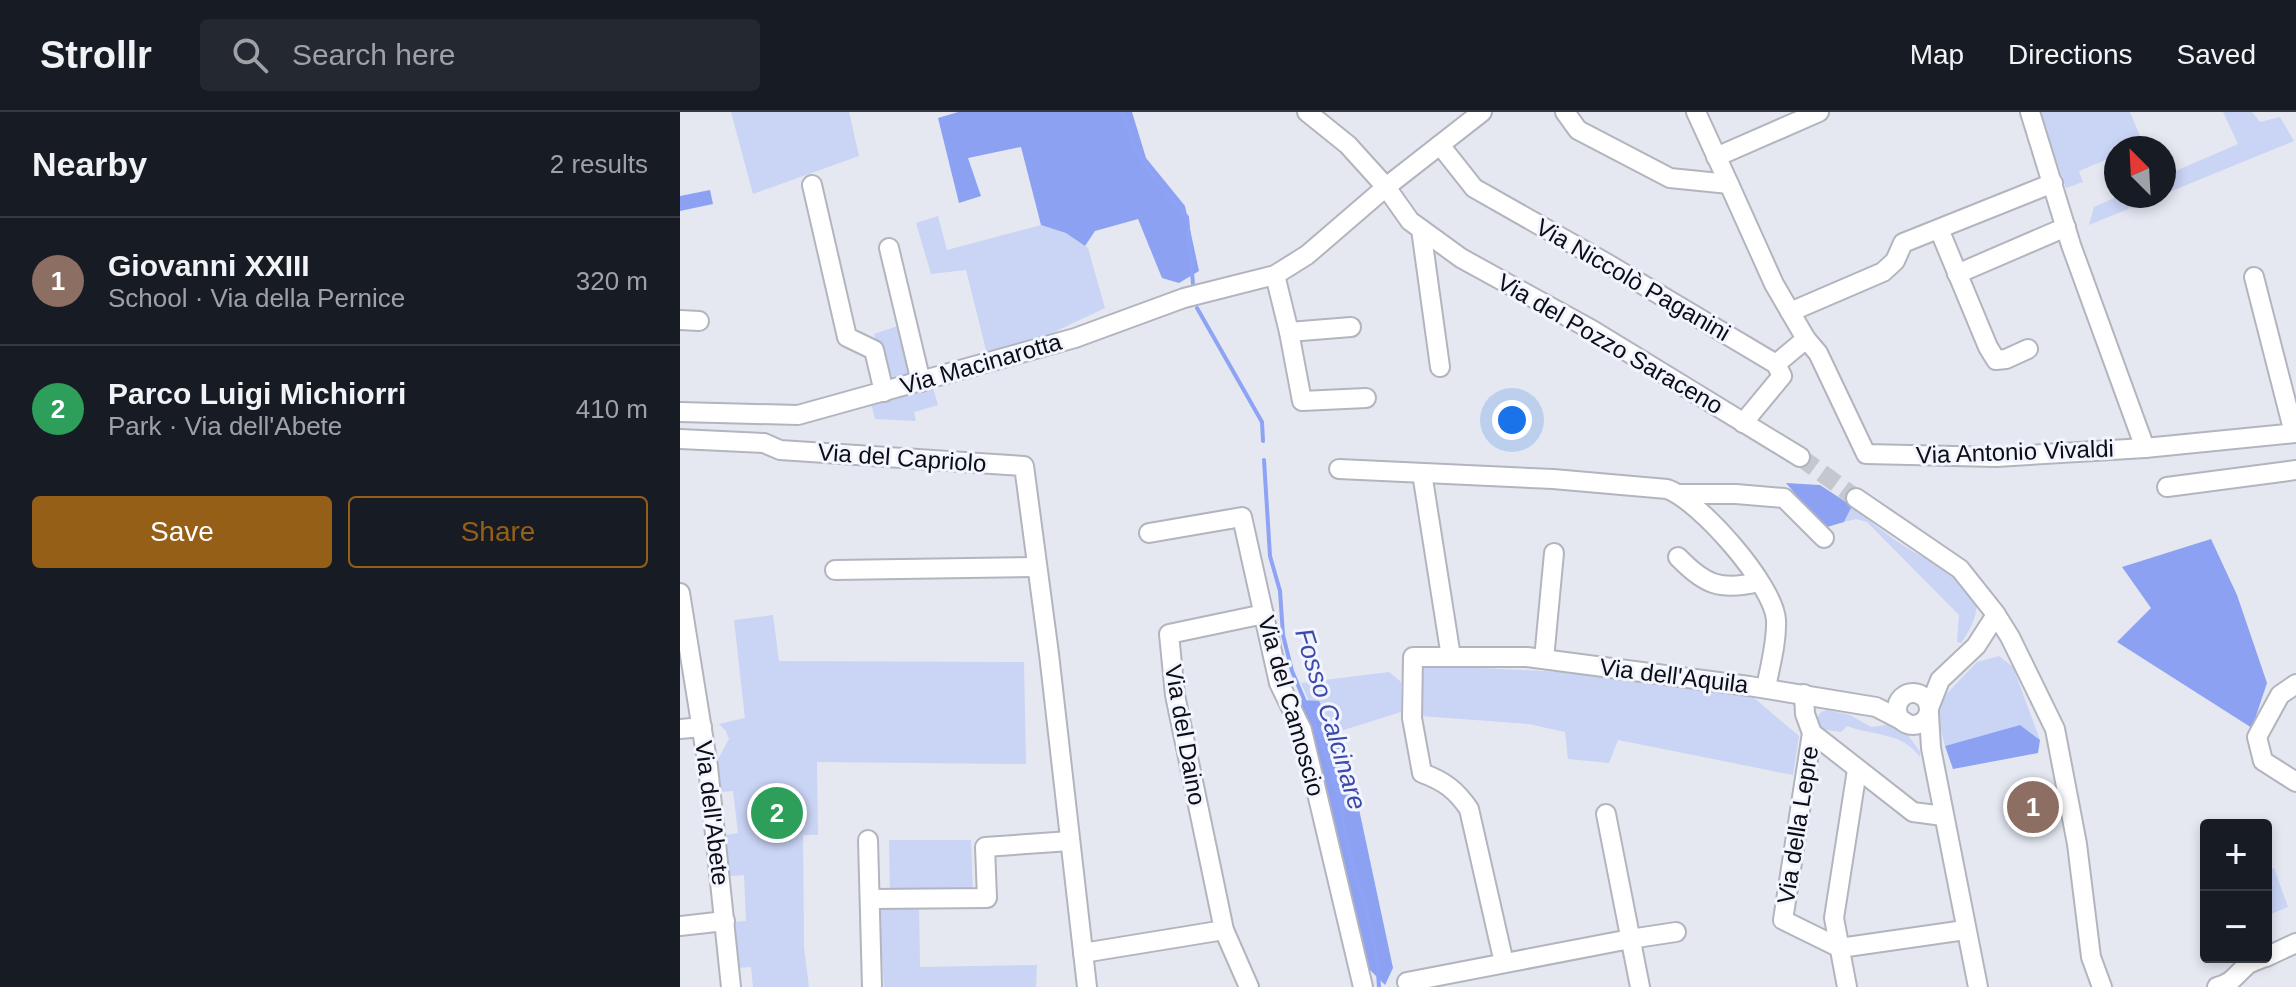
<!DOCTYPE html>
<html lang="en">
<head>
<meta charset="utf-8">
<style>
  :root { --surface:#171b24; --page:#242831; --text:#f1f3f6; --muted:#9ea1a6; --line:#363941; --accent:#965f18 }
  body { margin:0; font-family:Helvetica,sans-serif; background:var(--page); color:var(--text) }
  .controls { position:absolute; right:24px; bottom:24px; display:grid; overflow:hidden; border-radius:8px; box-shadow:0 4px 12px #0003 }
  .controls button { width:72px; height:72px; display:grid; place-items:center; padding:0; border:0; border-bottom:2px solid var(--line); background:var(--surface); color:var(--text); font:40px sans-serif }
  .compass { position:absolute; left:1424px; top:24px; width:72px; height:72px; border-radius:50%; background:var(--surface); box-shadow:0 4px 12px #0003; rotate:336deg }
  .you { position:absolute; left:832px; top:308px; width:28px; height:28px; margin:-20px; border:6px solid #fff; border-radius:50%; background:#1a73e8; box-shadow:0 0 0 12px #1a73e833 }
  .badge { display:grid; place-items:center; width:52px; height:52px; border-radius:50%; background:var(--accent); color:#fff; font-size:26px; font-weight:700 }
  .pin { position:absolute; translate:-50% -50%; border:4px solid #fff; box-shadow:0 2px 8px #0006 }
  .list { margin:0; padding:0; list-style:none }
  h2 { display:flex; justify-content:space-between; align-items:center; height:104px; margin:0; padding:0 32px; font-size:34px }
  h2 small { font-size:26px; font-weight:400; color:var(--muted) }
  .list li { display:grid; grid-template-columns:52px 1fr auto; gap:24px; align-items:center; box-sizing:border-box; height:128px; padding:0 32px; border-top:2px solid var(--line) }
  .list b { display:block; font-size:30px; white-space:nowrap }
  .list p { margin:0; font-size:26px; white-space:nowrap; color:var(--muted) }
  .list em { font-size:26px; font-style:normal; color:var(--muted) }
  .actions { display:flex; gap:16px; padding:24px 32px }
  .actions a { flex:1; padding:18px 0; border:2px solid var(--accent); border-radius:8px; text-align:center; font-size:28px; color:var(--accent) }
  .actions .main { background:var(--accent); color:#fff }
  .icon { flex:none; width:44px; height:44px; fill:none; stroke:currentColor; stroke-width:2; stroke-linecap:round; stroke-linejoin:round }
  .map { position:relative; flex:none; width:1616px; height:875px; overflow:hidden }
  header { display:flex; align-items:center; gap:48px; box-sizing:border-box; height:112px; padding:0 40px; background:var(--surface); border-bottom:2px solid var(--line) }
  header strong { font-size:38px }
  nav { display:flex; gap:44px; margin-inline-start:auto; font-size:28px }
  .search { width:560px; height:72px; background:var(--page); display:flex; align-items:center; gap:20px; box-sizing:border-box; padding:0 28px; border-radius:8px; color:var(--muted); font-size:30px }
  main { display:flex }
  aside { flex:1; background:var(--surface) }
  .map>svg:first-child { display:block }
</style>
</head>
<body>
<header>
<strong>Strollr</strong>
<div class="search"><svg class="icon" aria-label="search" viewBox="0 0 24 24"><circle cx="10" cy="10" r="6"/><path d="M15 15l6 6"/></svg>Search here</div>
<nav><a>Map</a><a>Directions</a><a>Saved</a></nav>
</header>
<main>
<aside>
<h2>Nearby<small>2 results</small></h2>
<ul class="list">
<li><span class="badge" style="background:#8d6e63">1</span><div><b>Giovanni XXIII</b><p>School · Via della Pernice</p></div><em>320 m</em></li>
<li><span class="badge" style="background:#2e9e5b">2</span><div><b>Parco Luigi Michiorri</b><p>Park · Via dell'Abete</p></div><em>410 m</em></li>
</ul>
<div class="actions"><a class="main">Save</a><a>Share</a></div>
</aside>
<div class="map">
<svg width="1616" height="875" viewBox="0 0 1616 875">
  <rect width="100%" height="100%" fill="#e5e8f1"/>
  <g fill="#cad4f4">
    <polygon points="51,0 169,0 179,44 73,82"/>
    <polygon points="1359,0 1450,0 1460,24 1447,35 1436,36 1436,40 1423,49 1399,59 1403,70 1386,76"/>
    <polygon points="1543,0 1572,0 1580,10 1600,5 1614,29 1484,82 1484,64 1558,32"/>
    <polygon points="1439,84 1480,84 1409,113 1414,95"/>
    <polygon points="258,104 267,138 361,113 387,121 408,136 425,196 372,221 307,242 286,158 251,162 236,111"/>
    <polygon points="221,213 234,264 207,271 194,222"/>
    <polygon points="253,276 258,293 234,300 236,309 195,307 191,292"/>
    <path d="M 1172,394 C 1190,410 1211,426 1232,439 C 1273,463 1322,473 1281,531 L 1277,530 L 1279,503 L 1187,410 L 1176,407 L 1164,410 Z"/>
    <polygon points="93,503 99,549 344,550 346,652 137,650 138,723 123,723 124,836 129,875 73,875 71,855 58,856 53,810 66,809 64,763 50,764 45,723 58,721 53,679 41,680 37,649 49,627 46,619 39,612 65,606 54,508"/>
    <polygon points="1319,544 1333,555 1360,628 1340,613 1265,634 1259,610 1259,590 1297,550"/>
    <polygon points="763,554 901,561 1073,585 1119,624 1113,663 938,628 929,651 888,647 885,620 849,612 740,604 740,555"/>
    <polygon points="709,560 721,570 721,600 654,621 639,590 629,589 621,571"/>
    <path d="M 1147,598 L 1170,603 L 1191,615 L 1214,612 L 1224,617 L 1240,640 L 1240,645 C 1222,620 1194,624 1167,614 L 1161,620 L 1140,617 L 1137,606 L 1141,600 Z"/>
    <polygon points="209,728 291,728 293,782 210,783"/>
    <polygon points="1594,756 1608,795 1586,804 1586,758"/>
    <polygon points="239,793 240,855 357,853 356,875 204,875 199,797"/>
  </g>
  <g fill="#8da1f3">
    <polygon points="278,0 452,0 466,46 505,94 519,159 499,171 482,166 458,107 415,119 405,134 386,121 361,113 341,35 288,46 301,84 279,91 258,6"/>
    <polygon points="30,78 33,92 0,99 0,84"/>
    <polygon points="1106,371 1140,373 1172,394 1164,410 1144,416"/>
    <polygon points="1531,427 1557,483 1587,571 1572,616 1437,530 1471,496 1442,455"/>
    <polygon points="620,588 639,589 670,655 713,856 705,873 688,856"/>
    <polygon points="1340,613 1360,628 1358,641 1273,657 1265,634"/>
  </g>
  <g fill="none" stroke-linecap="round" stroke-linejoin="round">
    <g stroke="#8ea3f5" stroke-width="4">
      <polyline points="442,0 456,39 472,63 507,105 513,172"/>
      <polyline points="517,196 582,310 583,329"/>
      <polyline points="584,348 590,444 600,479 603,523 612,559 640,625 658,681 669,739 685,793 697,845 699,875"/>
    </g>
    <polyline stroke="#c5c7cf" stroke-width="18" stroke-dasharray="18 9" stroke-linecap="butt" points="1120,345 1176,386"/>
    <defs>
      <g id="minor">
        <polyline points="627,0 668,33 706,75 730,109 781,146 912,218 1120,345"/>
        <polyline points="885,0 898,18 990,66 1049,72 1094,172 1126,227 1138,241 1186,342 1316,345 1465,336 1616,321"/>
        <polyline points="1016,0 1049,72"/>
        <polyline points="1350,0 1391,133 1465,336"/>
        <polyline points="760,33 794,76 928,152 1096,252 1102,264 1063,311"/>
        <polyline points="1036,45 1139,0"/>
        <polyline points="132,73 167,225 194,238 204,280"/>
        <polyline points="741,117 760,255"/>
        <polyline points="1259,117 1308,235 1316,248 1326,247 1348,237"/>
        <polyline points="209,136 241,270"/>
        <polyline points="1277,162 1386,115"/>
        <polyline points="595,163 609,220 622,289 686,286"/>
        <polyline points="1574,165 1614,321"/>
        <polyline points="1110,200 1203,160 1215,149 1223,131 1373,71"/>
        <polyline points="0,208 19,209"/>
        <polyline points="609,220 671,215"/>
        <polyline points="1096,252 1126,227"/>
        <polyline points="0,300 118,303 395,226 504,186 595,163 627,143 706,75 802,0"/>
        <polyline points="0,327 84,331 100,338 344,354 369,542 407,875"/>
        <path d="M 659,357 L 873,367 L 987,377 C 1019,388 1094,473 1096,508 C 1097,530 1090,554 1086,576"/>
        <polyline points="742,361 771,545"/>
        <polyline points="1487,375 1616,358"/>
        <polyline points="1001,382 1056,382 1104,386 1144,426"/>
        <polyline points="1176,386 1280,457 1315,501 1330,525 1375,617 1397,732 1411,845 1422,875"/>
        <polyline points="469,421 562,405 599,571 622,618 683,875"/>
        <path d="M 998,445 C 1025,473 1040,479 1079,470"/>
        <polyline points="155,458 357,455"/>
        <polyline points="0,481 28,655 51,875"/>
        <polyline points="864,547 874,441"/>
        <polyline points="1616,572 1600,583 1577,625 1583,649 1616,670"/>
        <circle cx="1233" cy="597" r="16"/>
        <polyline points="1124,582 1125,602 1132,621 1233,700 1263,704"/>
        <polyline points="1249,596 1260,568 1296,534 1316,503"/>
        <polyline points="1249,602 1251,636 1298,875"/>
        <polyline points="0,617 22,615"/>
        <polyline points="1132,621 1103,808 1160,836 1285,818"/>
        <polyline points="926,702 960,875"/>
        <polyline points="188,728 192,875"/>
        <polyline points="190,787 307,786 305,735 390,729"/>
        <polyline points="0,814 45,809"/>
        <polyline points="403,841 544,818"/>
        <polyline points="1586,845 1616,831"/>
        <path d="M 824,851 L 789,697 C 776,678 764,669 742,661 L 732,606 L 733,545 L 847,545 L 1069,574 L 1196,595 L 1225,610"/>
        <polyline points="727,870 950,827 996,820"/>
        <polyline points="569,875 544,818 495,583 489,522 584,502"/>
        <polyline points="1167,875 1154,806 1177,658"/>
        <path d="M 1537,875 C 1552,871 1555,864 1566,854 C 1570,850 1579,848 1585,845"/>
      </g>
    </defs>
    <use href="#minor" stroke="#b2b5be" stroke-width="22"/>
    <use href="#minor" stroke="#fff" stroke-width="18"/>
  </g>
  <g text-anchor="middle" stroke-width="6" stroke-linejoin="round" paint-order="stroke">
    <g font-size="24" fill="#0d0e11" stroke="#f2f5ff">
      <text transform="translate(953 168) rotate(30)" y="8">Via Niccolò Paganini</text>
      <text transform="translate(930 232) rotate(30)" y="8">Via del Pozzo Saraceno</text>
      <text transform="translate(301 252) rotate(-16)" y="8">Via Macinarotta</text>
      <text transform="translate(1335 340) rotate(-2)" y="8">Via Antonio Vivaldi</text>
      <text transform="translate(222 346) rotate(4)" y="8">Via del Capriolo</text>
      <text transform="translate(994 564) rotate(7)" y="8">Via dell'Aquila</text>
      <text transform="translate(611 594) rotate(74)" y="8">Via del Camoscio</text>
      <text transform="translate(505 623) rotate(80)" y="8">Via del Daino</text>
      <text transform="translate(32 701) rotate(83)" y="8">Via dell'Abete</text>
      <text transform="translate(1118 713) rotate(-81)" y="8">Via della Lepre</text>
    </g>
    <g font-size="26" font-style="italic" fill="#3c49a9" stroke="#f2f5ff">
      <text transform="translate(651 607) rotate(73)" y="9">Fosso Calcinare</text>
    </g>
  </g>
</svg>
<div class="controls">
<button>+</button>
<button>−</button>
</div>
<svg class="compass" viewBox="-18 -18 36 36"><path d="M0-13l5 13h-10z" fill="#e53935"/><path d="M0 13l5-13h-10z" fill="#9ea1a6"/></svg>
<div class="you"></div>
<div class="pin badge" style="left:1353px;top:695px;background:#8d6e63">1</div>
<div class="pin badge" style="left:97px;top:701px;background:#2e9e5b">2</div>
</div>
</main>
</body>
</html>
